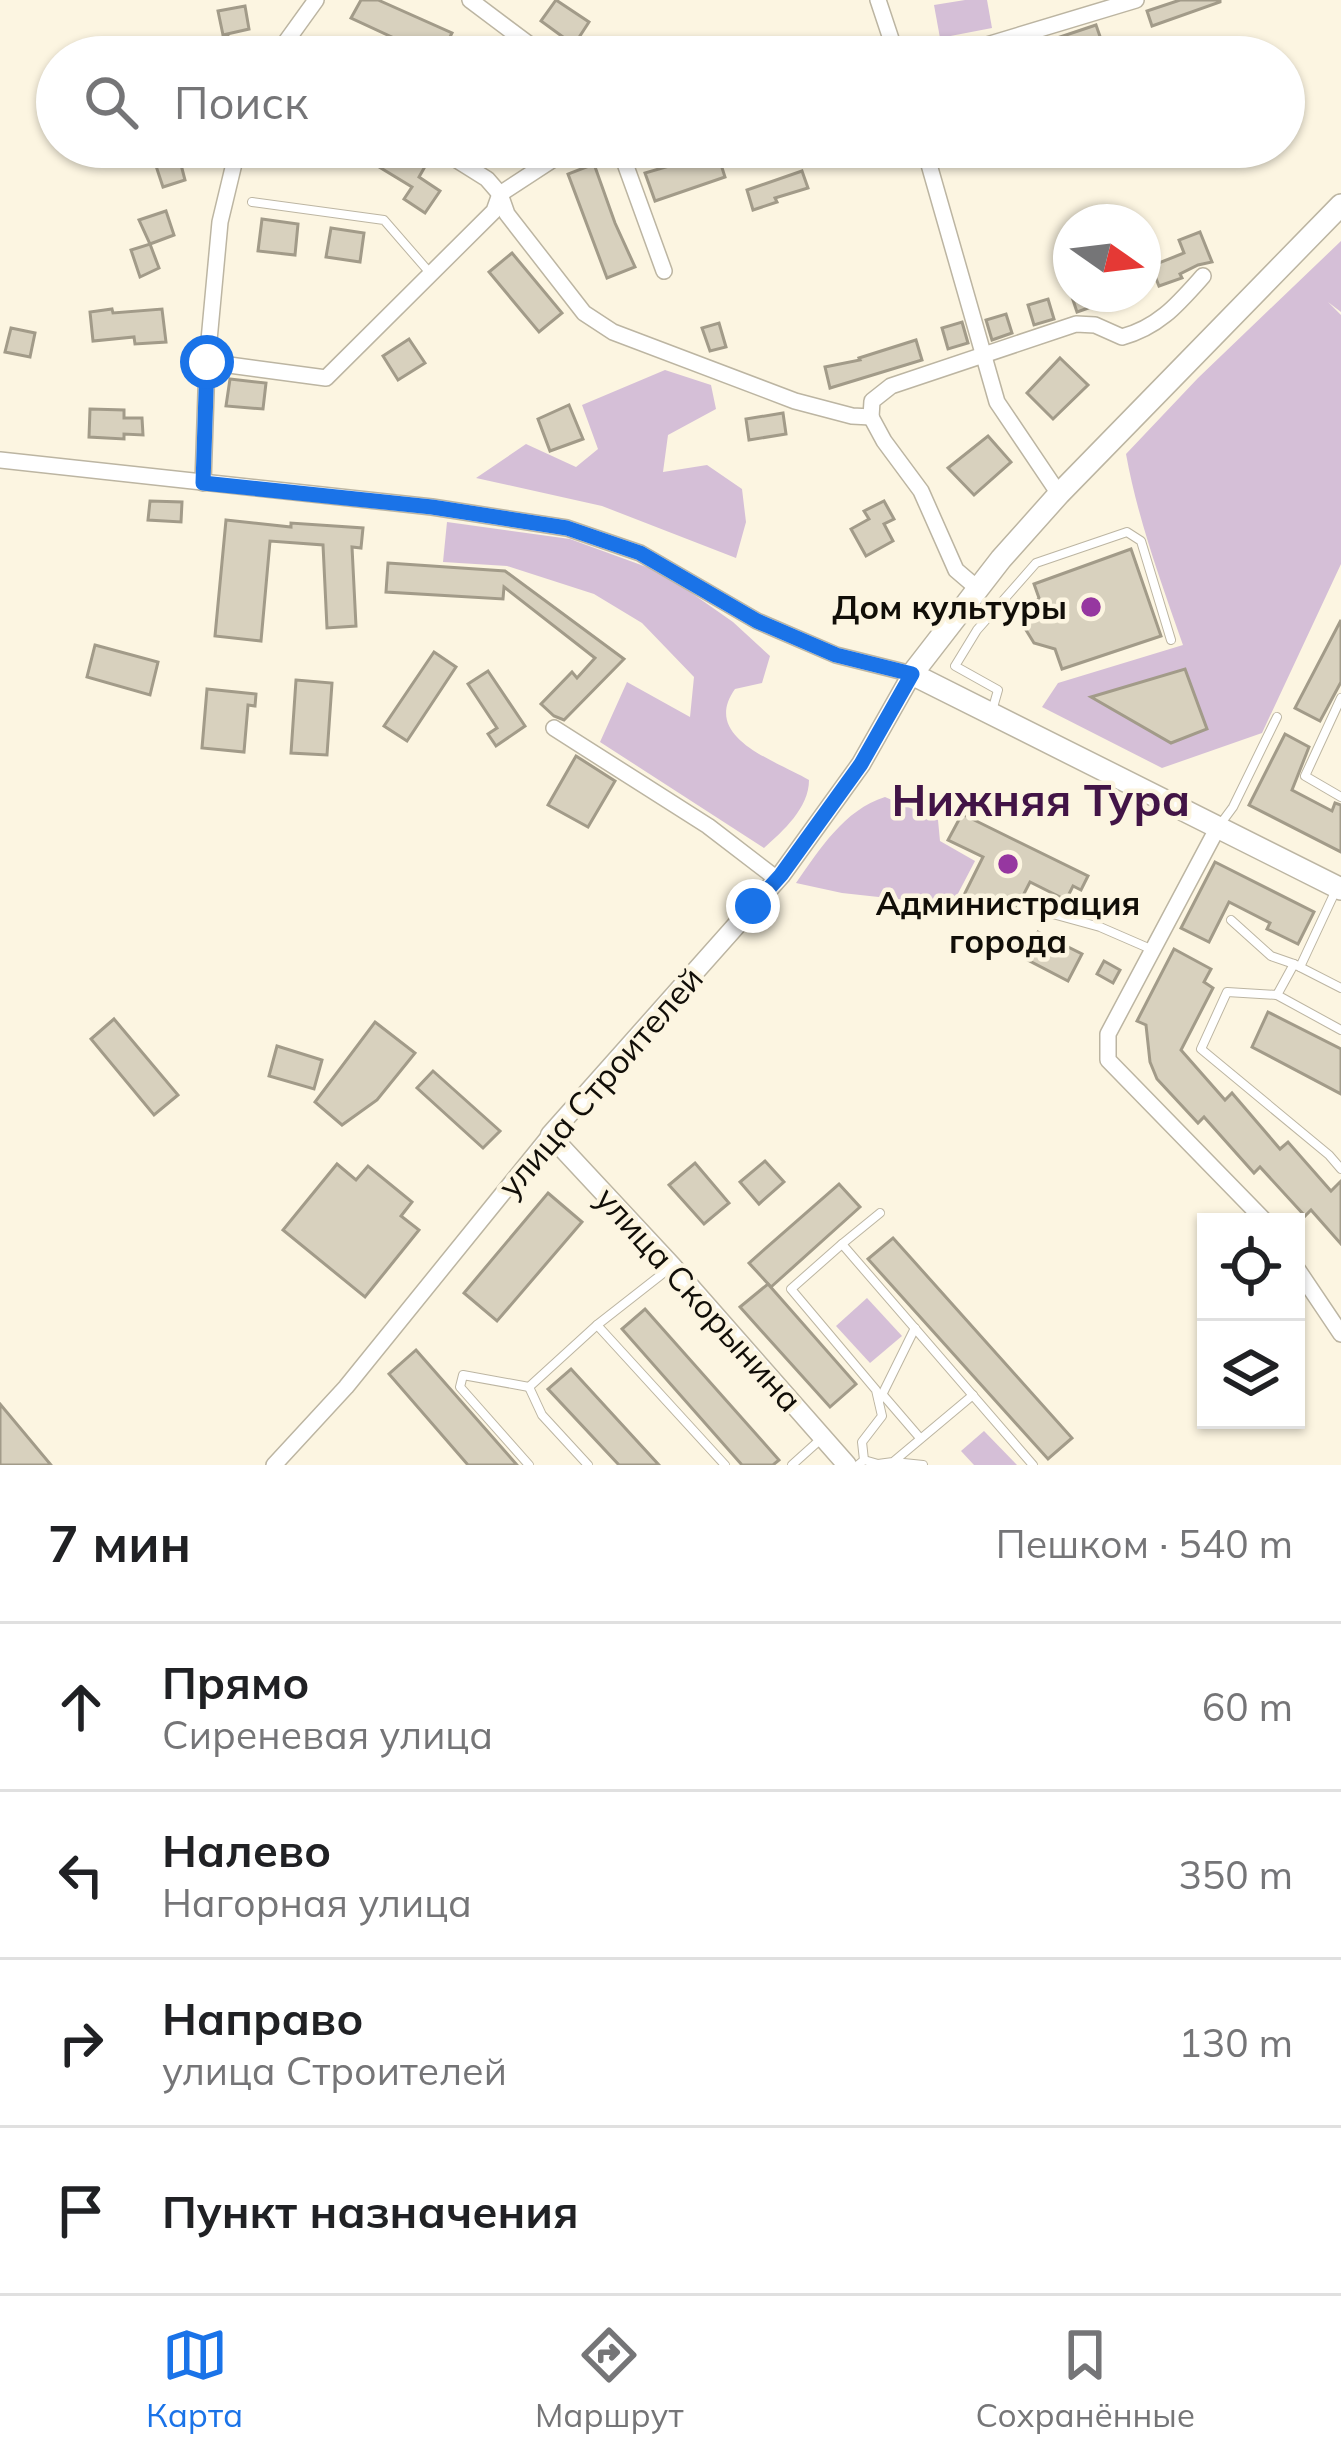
<!DOCTYPE html>
<html lang="ru">
<head>
<meta charset="utf-8">
<style>
  :root { --surface:#fff; --page:#f2f2f2; --text:#202124; --muted:#757577; --line:#e0e0e0; --accent:#1a73e8 }
  body { margin:0; font-family:Mulish,sans-serif; background:var(--page); color:var(--text) }
  .controls { position:absolute; right:36px; bottom:36px; display:grid; overflow:hidden; border-radius:0px; box-shadow:0 3px 9px #0004 }
  .controls button { width:108px; height:108px; display:grid; place-items:center; padding:0; border:0; border-bottom:3px solid var(--line); background:var(--surface); color:var(--text); font:60px sans-serif }
  .compass { position:absolute; left:1053px; top:204px; width:108px; height:108px; border-radius:50%; background:var(--surface); box-shadow:0 3px 9px #0004; rotate:104deg }
  .stop { position:absolute; width:36px; height:36px; margin:-27px; border:9px solid #1a73e8; border-radius:50%; background:#fff }
  .stop.end { background:#1a73e8; border-color:#fff; box-shadow:0 3px 12px #0008 }
  .list { margin:0; padding:0; list-style:none }
  h2 { display:flex; justify-content:space-between; align-items:center; height:156px; margin:0; padding:0 48px; font-size:51px }
  h2 small { font-size:39px; font-weight:400; color:var(--muted) }
  .list li { display:grid; grid-template-columns:78px 1fr auto; gap:36px; align-items:center; box-sizing:border-box; height:168px; padding:0 48px; border-top:3px solid var(--line) }
  .list b { display:block; font-size:45px; white-space:nowrap }
  .list p { margin:0; font-size:39px; white-space:nowrap; color:var(--muted) }
  .list em { font-size:39px; font-style:normal; color:var(--muted) }
  .icon { flex:none; width:66px; height:66px; fill:none; stroke:currentColor; stroke-width:2; stroke-linecap:round; stroke-linejoin:round }
  .map { position:relative; flex:none; width:1341px; height:1465px; overflow:hidden }
  .search { position:absolute; background:var(--surface); box-shadow:0 3px 9px #0004; left:36px; right:36px; top:36px; height:132px; display:flex; align-items:center; gap:30px; box-sizing:border-box; padding:0 42px; border-radius:66px; color:var(--muted); font-size:45px }
  .sheet { height:828px; background:var(--surface) }
  nav { display:flex; justify-content:space-around; align-items:center; box-sizing:border-box; height:168px; border-top:3px solid var(--line); background:var(--surface); font-size:33px; color:var(--muted) }
  nav a { display:grid; justify-items:center; gap:6px }
  nav .on { color:var(--accent) }
  .map>svg:first-child { display:block }
</style>
</head>
<body>
<div class="map">
<svg width="1341" height="1465" viewBox="0 0 1341 1465">
  <rect width="100%" height="100%" fill="#fcf5e1"/>
  <g fill="#d5bfd7">
    <polygon points="965,0 987,0 992,28 940,38 934,5"/>
    <path d="M 1341,241 L 1341,312 L 1328,302 L 1341,315 L 1341,564 L 1262,733 L 1162,768 L 1042,707 L 1058,683 L 1183,645 C 1161,582 1138,520 1126,454 L 1198,378 Z"/>
    <polygon points="665,370 711,385 716,409 668,435 663,472 707,465 742,489 746,522 736,558 602,506 476,478 526,444 576,467 598,449 582,405"/>
    <path d="M 447,522 L 570,539 L 663,573 L 733,622 L 770,656 L 762,683 L 735,689 C 700,738 777,761 809,780 C 809,808 783,831 764,848 L 600,742 L 627,682 L 690,717 L 694,677 L 642,623 L 594,594 L 507,566 L 443,562 Z"/>
    <path d="M 885,797 L 938,820 L 940,841 L 975,861 L 952,905 L 842,893 L 796,883 C 820,849 844,810 885,797 Z"/>
    <polygon points="867,1298 902,1336 870,1363 836,1326"/>
    <polygon points="984,1431 1017,1465 974,1465 961,1451"/>
  </g>
  <g fill="#d8d1be" stroke="#a29b89" stroke-width="3">
    <polygon points="361,0 378,0 452,33 440,57 435,57 351,18"/>
    <polygon points="556,0 589,22 574,45 541,21"/>
    <polygon points="1180,0 1220,0 1220,2 1152,26 1147,11"/>
    <polygon points="245,6 249,29 223,35 218,11"/>
    <polygon points="1096,25 1104,48 1087,55 1084,47 1065,54 1060,37"/>
    <polygon points="228,36 232,57 208,57 205,41"/>
    <polygon points="381,147 401,147 427,163 419,177 440,191 425,213 404,199 412,187 371,162"/>
    <polygon points="717,152 725,177 655,201 645,173"/>
    <polygon points="179,157 185,180 163,187 156,166"/>
    <polygon points="594,164 615,223 635,267 607,278 568,174"/>
    <polygon points="802,171 808,188 775,198 777,202 753,210 747,190"/>
    <polygon points="166,211 174,235 150,244 139,220"/>
    <polygon points="262,219 298,224 295,255 258,251"/>
    <polygon points="331,228 364,233 360,262 326,257"/>
    <polygon points="1200,232 1212,262 1198,265 1180,274 1182,278 1159,286 1151,266 1184,253 1179,240"/>
    <polygon points="150,244 159,268 140,277 131,250"/>
    <polygon points="512,253 562,313 539,332 489,272"/>
    <polygon points="1071,294 1090,294 1094,306 1077,312"/>
    <polygon points="1048,299 1054,319 1034,325 1028,305"/>
    <polygon points="112,309 113,313 162,309 166,342 135,344 134,337 93,341 90,312"/>
    <polygon points="1006,314 1012,333 992,340 986,320"/>
    <polygon points="962,322 968,343 948,349 942,328"/>
    <polygon points="719,323 726,347 710,351 702,328"/>
    <polygon points="11,328 35,333 30,357 5,352"/>
    <polygon points="409,339 425,363 398,380 383,356"/>
    <polygon points="916,340 922,360 830,388 825,367 860,360 859,358"/>
    <polygon points="1060,358 1088,385 1053,419 1027,393"/>
    <polygon points="230,379 266,383 263,409 226,406"/>
    <polygon points="569,405 583,439 550,451 538,419"/>
    <polygon points="90,409 124,410 124,418 142,418 143,435 124,434 124,439 89,437"/>
    <polygon points="783,413 786,434 749,440 746,419"/>
    <polygon points="988,436 1011,462 974,495 948,468"/>
    <polygon points="150,501 182,502 181,522 148,520"/>
    <polygon points="884,501 894,519 884,524 893,541 866,556 851,529 869,519 864,511"/>
    <polygon points="226,520 291,527 291,523 363,528 361,548 352,547 356,626 327,628 323,545 270,541 261,641 215,636"/>
    <polygon points="1131,549 1161,636 1062,669 1055,649 1034,643 1026,630 1025,615 1039,598 1034,584"/>
    <polygon points="388,563 505,571 624,659 564,720 554,716 541,704 572,672 577,678 595,658 504,587 503,599 386,592"/>
    <polygon points="1341,620 1341,682 1320,721 1295,708"/>
    <polygon points="95,645 158,662 150,695 87,677"/>
    <polygon points="434,652 456,667 407,741 384,726"/>
    <polygon points="1185,669 1207,729 1171,743 1091,697"/>
    <polygon points="488,671 525,726 496,746 488,734 497,728 468,684"/>
    <polygon points="296,680 332,683 327,755 291,753"/>
    <polygon points="207,689 256,694 255,706 248,705 244,752 202,748"/>
    <polygon points="1285,734 1309,747 1292,790 1332,811 1335,803 1341,805 1341,852 1249,805"/>
    <polygon points="576,756 615,781 588,827 548,805"/>
    <polygon points="962,814 1088,876 1081,890 1073,886 1066,900 1030,882 1012,917 964,895 983,857 948,840"/>
    <polygon points="1215,862 1314,912 1298,944 1267,929 1270,923 1229,902 1209,942 1181,928"/>
    <polygon points="1038,932 1082,954 1068,981 1024,958"/>
    <polygon points="1174,949 1211,969 1204,982 1213,988 1181,1050 1225,1100 1232,1093 1280,1149 1288,1142 1331,1191 1341,1181 1341,1244 1311,1210 1305,1216 1260,1167 1254,1173 1204,1117 1198,1123 1157,1079 1150,1062 1146,1025 1137,1021"/>
    <polygon points="1104,961 1120,970 1113,983 1097,974"/>
    <polygon points="1268,1012 1341,1049 1341,1094 1252,1047"/>
    <polygon points="114,1019 178,1095 154,1115 91,1039"/>
    <polygon points="375,1022 415,1053 377,1100 342,1125 315,1102"/>
    <polygon points="277,1046 322,1060 314,1089 269,1076"/>
    <polygon points="433,1071 500,1131 483,1148 417,1088"/>
    <polygon points="765,1161 784,1182 759,1204 740,1182"/>
    <polygon points="695,1163 729,1203 704,1224 669,1185"/>
    <polygon points="337,1164 356,1180 368,1166 412,1202 401,1216 419,1230 365,1297 283,1230"/>
    <polygon points="839,1184 860,1207 771,1287 749,1263"/>
    <polygon points="548,1193 582,1222 497,1321 464,1293"/>
    <polygon points="893,1238 1072,1438 1048,1459 868,1259"/>
    <polygon points="768,1284 856,1384 830,1407 740,1307"/>
    <polygon points="645,1309 779,1460 773,1465 742,1465 622,1329"/>
    <polygon points="416,1350 517,1465 468,1465 389,1374"/>
    <polygon points="571,1369 659,1465 619,1465 548,1389"/>
    <polygon points="0,1404 51,1465 0,1465"/>
  </g>
  <g fill="none" stroke-linecap="round" stroke-linejoin="round">
    <defs>
      <g id="service">
        <polyline points="252,202 384,220 430,273"/>
        <polyline points="1341,698 1305,776 1341,797"/>
        <polyline points="992,711 998,690 955,666 977,630 1036,563 1127,532 1141,541 1171,640"/>
        <polyline points="1219,826 1233,807 1277,717"/>
        <polyline points="1049,913 1100,927 1153,950"/>
        <polyline points="1231,920 1271,956 1294,964"/>
        <polyline points="1300,967 1335,892"/>
        <polyline points="1341,988 1294,964 1277,995 1227,992 1201,1049 1329,1155 1341,1169"/>
        <polyline points="1277,995 1341,1030"/>
        <polyline points="842,1244 880,1213"/>
        <polyline points="597,1325 725,1465"/>
        <polyline points="529,1387 463,1375 460,1387 529,1465"/>
        <polyline points="883,1395 920,1438"/>
        <polyline points="879,1401 915,1328"/>
        <polyline points="864,1460 878,1464 893,1462 973,1395"/>
        <polyline points="894,1462 923,1465"/>
        <polyline points="588,1465 542,1415 529,1387 597,1325 671,1267"/>
        <polyline points="792,1465 822,1438"/>
        <polyline points="858,1465 864,1460 862,1442 882,1416 876,1390 791,1289 842,1244 1033,1465"/>
      </g>
      <g id="minor">
        <polyline points="470,0 546,57"/>
        <polyline points="878,0 897,57"/>
        <polyline points="275,57 316,0"/>
        <polyline points="947,57 1136,0"/>
        <polyline points="436,147 487,179 500,194 507,214 584,313 613,332 795,401 852,416 871,417"/>
        <polyline points="619,147 664,271"/>
        <polyline points="924,147 997,402 1059,494"/>
        <polyline points="622,157 655,147"/>
        <polyline points="207,362 326,378 494,211 500,194 572,147"/>
        <path d="M 871,417 L 872,401 L 891,386 L 1076,324 L 1095,325 L 1122,337 C 1159,327 1178,304 1203,276"/>
        <polyline points="871,417 884,441 921,491 956,570 977,588"/>
        <polyline points="0,460 432,507 567,528 640,553 757,621 836,655 912,674"/>
        <polyline points="203,483 207,362 220,222 238,147"/>
        <polyline points="554,728 708,826 777,879"/>
        <polyline points="1218,827 1108,1034 1108,1060 1266,1222"/>
        <polyline points="1296,1267 1341,1334"/>
        <polyline points="274,1465 346,1387 550,1135"/>
      </g>
      <polyline id="tertiary" points="847,1465 672,1266 550,1135 781,875 861,764 912,674"/>
      <polyline id="secondary" points="1341,205 1059,494 1001,559 912,674 1341,889"/>
    </defs>
    <use href="#service" stroke="#bcb5a2" stroke-width="10"/>
    <use href="#minor" stroke="#bcb5a2" stroke-width="18"/>
    <use href="#tertiary" stroke="#bcb5a2" stroke-width="21"/>
    <use href="#secondary" stroke="#bcb5a2" stroke-width="24"/>
    <use href="#service" stroke="#fff" stroke-width="8"/>
    <use href="#minor" stroke="#fff" stroke-width="15"/>
    <use href="#tertiary" stroke="#fff" stroke-width="18"/>
    <use href="#secondary" stroke="#fff" stroke-width="21"/>
  </g>
  <g fill="none" stroke-linecap="round" stroke-linejoin="round">
    <polyline stroke="#1a73e8" stroke-width="15" points="207,362 203,483 432,507 567,528 640,553 757,621 836,655 912,674 861,764 781,875 753,906"/>
  </g>
  <g fill="#9637a0" stroke="#fcf5e1" stroke-width="4.5">
    <circle cx="1091" cy="607" r="12"/>
    <circle cx="1008" cy="864" r="12"/>
  </g>
  <g text-anchor="middle" stroke-width="9" stroke-linejoin="round" paint-order="stroke">
    <g font-size="33" font-weight="bold" fill="#110e08" stroke="#fcf5e1" text-anchor="end">
      <text x="1067" y="619">Дом культуры</text>
      <text x="1008" y="915" text-anchor="middle">Администрация<tspan x="1008" dy="38">города</tspan></text>
    </g>
    <g font-size="33" fill="#110e08" stroke="#fcf5e1">
      <text transform="translate(600 1082) rotate(-49)" y="12">улица Строителей</text>
      <text transform="translate(699 1299) rotate(48)" y="12">улица Скорынина</text>
    </g>
    <g font-size="45" font-weight="bold" fill="#421446" stroke="#fcf5e1">
      <text x="1041" y="816">Нижняя Тура</text>
    </g>
  </g>
</svg>
<div class="controls">
<button><svg class="icon" aria-label="locate" viewBox="0 0 24 24"><circle cx="12" cy="12" r="6"/><path d="M12 2v4M12 18v4M2 12h4M18 12h4"/></svg></button>
<button><svg class="icon" aria-label="layers" viewBox="0 0 24 24"><path d="M12 4l9 5-9 5-9-5zM3 14l9 5 9-5"/></svg></button>
</div>
<svg class="compass" viewBox="-18 -18 36 36"><path d="M0-13l5 13h-10z" fill="#e53935"/><path d="M0 13l5-13h-10z" fill="#757577"/></svg>
<div class="stop" style="left:207px;top:362px"></div>
<div class="stop end" style="left:753px;top:906px"></div>
<div class="search"><svg class="icon" aria-label="search" viewBox="0 0 24 24"><circle cx="10" cy="10" r="6"/><path d="M15 15l6 6"/></svg>Поиск</div>
</div>
<section class="sheet">
<h2>7 мин<small>Пешком · 540 m</small></h2>
<ul class="list">
<li><svg class="icon" aria-label="ahead" viewBox="0 0 24 24"><path d="M12 20V5M6 11l6-6 6 6"/></svg><div><b>Прямо</b><p>Сиреневая улица</p></div><em>60 m</em></li>
<li><svg class="icon" aria-label="left" viewBox="0 0 24 24"><path d="M17 20v-9H6M10 6l-5 5 5 5"/></svg><div><b>Налево</b><p>Нагорная улица</p></div><em>350 m</em></li>
<li><svg class="icon" aria-label="right" viewBox="0 0 24 24"><path d="M7 20v-9h11M14 6l5 5-5 5"/></svg><div><b>Направо</b><p>улица Строителей</p></div><em>130 m</em></li>
<li><svg class="icon" aria-label="arrive" viewBox="0 0 24 24"><path d="M6 21V4h12l-3 4 3 4H6"/></svg><div><b>Пункт назначения</b></div></li>
</ul>
</section>
<nav>
<a class="on"><svg class="icon" aria-label="map" viewBox="0 0 24 24"><path d="M3 6l6-2 6 2 6-2v14l-6 2-6-2-6 2zM9 4v14M15 6v14"/></svg>Карта</a>
<a><svg class="icon" aria-label="directions" viewBox="0 0 24 24"><path d="M12 3l9 9-9 9-9-9zM9 14v-3h6M13 9l2 2-2 2"/></svg>Маршрут</a>
<a><svg class="icon" aria-label="saved" viewBox="0 0 24 24"><path d="M7 4h10v16l-5-4-5 4z"/></svg>Сохранённые</a>
</nav>
</body>
</html>
